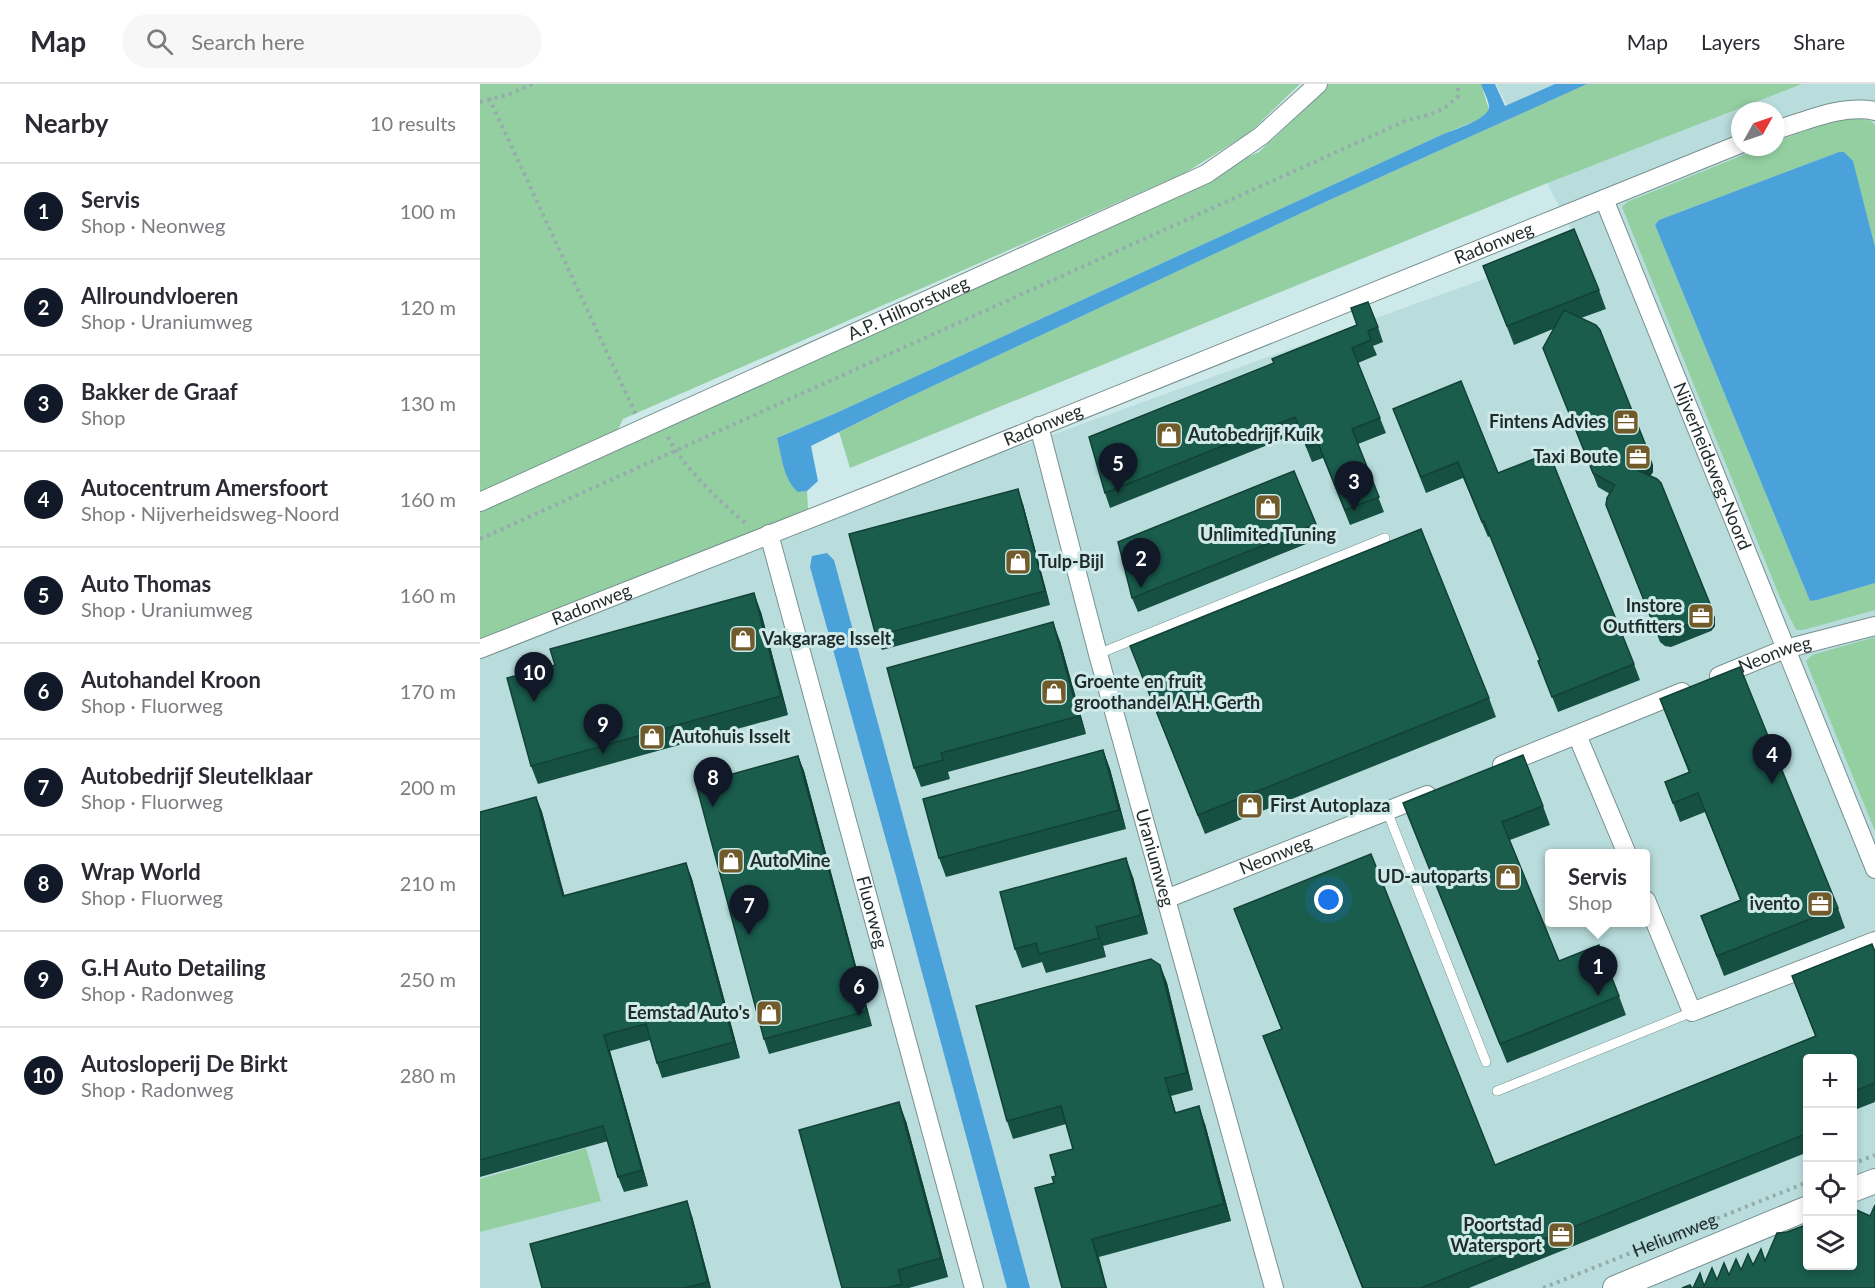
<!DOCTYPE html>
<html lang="en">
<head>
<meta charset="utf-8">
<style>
  :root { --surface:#fff; --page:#f7f7f7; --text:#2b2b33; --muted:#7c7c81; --line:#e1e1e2; --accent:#111827 }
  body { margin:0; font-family:Lato,sans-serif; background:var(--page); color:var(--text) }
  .controls { position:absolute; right:18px; bottom:18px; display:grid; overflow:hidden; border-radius:6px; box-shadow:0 3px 9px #0003 }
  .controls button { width:54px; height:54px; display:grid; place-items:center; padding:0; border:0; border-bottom:2px solid var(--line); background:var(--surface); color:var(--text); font:30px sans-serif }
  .compass { position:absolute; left:1251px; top:18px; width:54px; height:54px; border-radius:50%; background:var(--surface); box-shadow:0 3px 9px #0003; rotate:50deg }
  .you { position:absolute; left:849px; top:816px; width:21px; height:21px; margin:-15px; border:4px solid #fff; border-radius:50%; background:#1a73e8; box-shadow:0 0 0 9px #1a73e833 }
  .badge { display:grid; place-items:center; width:39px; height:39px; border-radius:50%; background:var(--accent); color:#fff; font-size:20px; font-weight:700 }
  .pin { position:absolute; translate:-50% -50px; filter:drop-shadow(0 2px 3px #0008) }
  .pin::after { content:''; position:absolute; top:32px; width:21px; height:18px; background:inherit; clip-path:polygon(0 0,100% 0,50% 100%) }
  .popup { position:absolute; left:1065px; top:765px; width:105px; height:78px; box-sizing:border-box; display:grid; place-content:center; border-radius:6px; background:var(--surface); filter:drop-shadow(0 2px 4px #0005); font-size:20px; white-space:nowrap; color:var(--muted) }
  .popup b { font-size:22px; color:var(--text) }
  .popup::after { content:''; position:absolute; left:50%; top:100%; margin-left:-12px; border:12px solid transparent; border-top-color:var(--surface) }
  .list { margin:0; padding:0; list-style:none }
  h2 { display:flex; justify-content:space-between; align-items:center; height:78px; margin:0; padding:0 24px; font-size:26px }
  h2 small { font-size:20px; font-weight:400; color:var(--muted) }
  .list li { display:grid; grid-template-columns:39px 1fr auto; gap:18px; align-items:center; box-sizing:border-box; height:96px; padding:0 24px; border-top:2px solid var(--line) }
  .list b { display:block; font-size:22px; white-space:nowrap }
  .list p { margin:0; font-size:20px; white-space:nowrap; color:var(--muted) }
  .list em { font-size:20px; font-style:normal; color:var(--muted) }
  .icon { flex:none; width:33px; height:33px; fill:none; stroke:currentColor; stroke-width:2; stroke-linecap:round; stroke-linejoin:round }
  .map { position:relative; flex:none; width:1395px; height:1204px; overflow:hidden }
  header { display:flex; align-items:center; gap:36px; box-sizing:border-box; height:84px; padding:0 30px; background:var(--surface); border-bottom:2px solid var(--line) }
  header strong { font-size:28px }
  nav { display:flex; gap:33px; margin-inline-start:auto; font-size:21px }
  .search { width:420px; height:54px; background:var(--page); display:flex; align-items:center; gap:15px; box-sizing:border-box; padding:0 21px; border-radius:33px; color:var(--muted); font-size:22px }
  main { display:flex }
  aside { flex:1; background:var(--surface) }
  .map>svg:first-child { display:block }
</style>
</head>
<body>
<header>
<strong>Map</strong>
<div class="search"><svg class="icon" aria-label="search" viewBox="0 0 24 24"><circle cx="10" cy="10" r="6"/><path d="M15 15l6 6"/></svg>Search here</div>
<nav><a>Map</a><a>Layers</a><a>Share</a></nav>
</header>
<main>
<aside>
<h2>Nearby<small>10 results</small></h2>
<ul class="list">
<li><span class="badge">1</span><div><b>Servis</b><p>Shop · Neonweg</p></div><em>100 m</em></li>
<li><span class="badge">2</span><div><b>Allroundvloeren</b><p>Shop · Uraniumweg</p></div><em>120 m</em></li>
<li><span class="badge">3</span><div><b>Bakker de Graaf</b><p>Shop</p></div><em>130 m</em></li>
<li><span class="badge">4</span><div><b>Autocentrum Amersfoort</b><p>Shop · Nijverheidsweg-Noord</p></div><em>160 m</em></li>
<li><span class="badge">5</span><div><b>Auto Thomas</b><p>Shop · Uraniumweg</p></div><em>160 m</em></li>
<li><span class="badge">6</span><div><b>Autohandel Kroon</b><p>Shop · Fluorweg</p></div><em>170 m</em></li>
<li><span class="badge">7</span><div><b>Autobedrijf Sleutelklaar</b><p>Shop · Fluorweg</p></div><em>200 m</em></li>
<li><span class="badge">8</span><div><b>Wrap World</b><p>Shop · Fluorweg</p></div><em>210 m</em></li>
<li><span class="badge">9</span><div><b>G.H Auto Detailing</b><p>Shop · Radonweg</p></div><em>250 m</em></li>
<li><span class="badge">10</span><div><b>Autosloperij De Birkt</b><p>Shop · Radonweg</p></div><em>280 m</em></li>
</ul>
</aside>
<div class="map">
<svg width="1395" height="1204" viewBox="0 0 1395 1204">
  <rect width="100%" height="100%" fill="#cee9e9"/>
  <path fill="#b9dddd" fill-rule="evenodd" d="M 1016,0 L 1395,0 L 1395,1204 L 0,1204 L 0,557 L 1099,161 ZM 1260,27 L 1296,27 L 1296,63 L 1260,63 ZM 1070,770 L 1166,770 L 1166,838 L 1070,838 ZM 1328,974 L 1372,974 L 1372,1182 L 1328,1182 Z"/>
  <g fill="#93cfa1">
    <polygon points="0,0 820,0 769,49 705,89 143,335 135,351 0,411"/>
    <polygon points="848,0 1001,0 1009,26 1002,34 959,52 356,329 297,354 318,408 327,407 328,425 0,557 0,422 779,68 826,24"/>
    <polygon points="1107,0 1322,0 1065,100 370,384 359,348 423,316 843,119"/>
    <path d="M 1377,34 L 1391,37 L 1395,41 L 1395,163 L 1373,78 L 1364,68 L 1359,68 L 1179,136 L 1175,141 L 1330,517 L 1337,516 L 1395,499 L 1395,526 L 1323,546 L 1316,546 L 1301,516 L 1142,123 L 1147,118 L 1283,63 L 1296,63 L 1296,58 C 1323,47 1349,37 1377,34 Z"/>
    <polygon points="1395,553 1395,747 1326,577 1332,571"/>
    <polygon points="106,1064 121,1117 0,1148 0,1095"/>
  </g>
  <g fill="#4ba1da">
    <path d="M 1001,0 L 1015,0 L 1025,22 L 1075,0 L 1107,0 L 843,119 L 423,316 L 331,362 L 338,397 L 327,407 L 318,408 C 303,395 302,373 297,354 L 356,329 L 959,52 C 969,47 1009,36 1009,23 C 1009,16 1003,7 1001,0 Z"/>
    <polygon points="1359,68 1364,68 1373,77 1395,163 1395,499 1337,516 1330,517 1175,141 1179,136"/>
    <polygon points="347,469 354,476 550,1204 527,1204 416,792 330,483 332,472"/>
  </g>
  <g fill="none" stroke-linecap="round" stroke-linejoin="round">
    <defs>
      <g id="service">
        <polyline points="618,570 905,454"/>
        <polyline points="907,727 1006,978"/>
        <polyline points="1017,1007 1212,928"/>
      </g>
      <g id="minor">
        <path d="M 1296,46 C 1326,37 1363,20 1395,27"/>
        <path id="s2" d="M 1260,60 L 1124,115 L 1395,785"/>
        <path id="s3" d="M 559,342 L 618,570 L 794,1204"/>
        <path id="s4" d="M 0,418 L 726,90 L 781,52 L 838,0"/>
        <path id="s5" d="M 289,450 L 494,1204"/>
        <path id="s6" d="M 0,565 L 405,405 L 1124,115"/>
        <path id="s7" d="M 1239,592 L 1305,565 L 1395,542"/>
        <polyline points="1097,651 1147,770"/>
        <polyline points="1022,681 1202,608"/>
        <path id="s8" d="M 686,815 L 947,711"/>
        <polyline points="1166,816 1212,928 1395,857"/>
      </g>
      <g id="tertiary">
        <polyline points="1372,1106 1395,1097"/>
        <polyline points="1135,1204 1328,1124"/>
      </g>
    </defs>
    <use href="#service" stroke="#779090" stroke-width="10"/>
    <use href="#minor" stroke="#779090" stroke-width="20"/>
    <use href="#tertiary" stroke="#779090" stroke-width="26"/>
    <g stroke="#96acac" stroke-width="4" stroke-dasharray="3 4.5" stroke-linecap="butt">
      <polyline points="9,14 156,331"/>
      <polyline points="0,18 30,10 52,0"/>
      <path d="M 188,353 C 200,379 243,422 267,440"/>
      <path d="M 0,455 L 925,37 C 948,30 960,31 978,12 L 978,0"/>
      <polyline points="1372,1080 1395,1071"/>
      <path id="s1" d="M 1063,1204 L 1328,1098"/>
    </g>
    <use href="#service" stroke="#fff" stroke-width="9"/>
    <use href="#minor" stroke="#fff" stroke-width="18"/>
    <use href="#tertiary" stroke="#fff" stroke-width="24"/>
  </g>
  <g fill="#165042">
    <polygon points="1003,182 1119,206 1126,225 1101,234 1173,381 1173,388 1170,392 1235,534 1235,542 1231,547 1191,563 1185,562 1180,558 1126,421 1130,410 1118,403 1063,264 1073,245 1034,261"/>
    <polygon points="898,243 903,258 893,262 897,271 878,279 906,349 878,360 904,428 870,441 843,374 832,378 820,348 630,424 625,409 609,353"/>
    <polygon points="913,325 1018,389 1154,580 1160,596 1078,628 1058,577 1060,576 1010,452 1008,453 983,394 946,409"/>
    <polygon points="543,420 570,521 402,566 396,552"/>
    <polygon points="836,440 841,454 658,528 652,514"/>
    <polygon points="281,528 308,631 58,700 51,682"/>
    <polygon points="580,557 606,650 468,688 470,695 441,703 434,684"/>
    <polygon points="650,562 1009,614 1016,633 725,750"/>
    <polygon points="1180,615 1358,824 1365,844 1244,892 1221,832 1260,816 1225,728 1200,738 1185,698 1209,689"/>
    <polygon points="623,666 630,685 646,745 466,793 459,774"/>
    <polygon points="318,672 324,687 392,942 289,970 284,955"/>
    <polygon points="56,713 62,728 84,812 206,779 212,795 260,974 182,994 177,979 170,956 130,967 168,1102 144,1108 138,1093 128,1057 0,1093 0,728"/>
    <polygon points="923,719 1063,722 1070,741 1030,756 1079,877 1139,912 1146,931 1027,979"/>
    <polygon points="653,793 668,850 623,862 626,873 566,889 562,878 542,884 535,865"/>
    <polygon points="754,825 1015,1081 1335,952 1312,892 1395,868 1395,1018 1372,1027 1372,975 1328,975 1328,1068 989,1204 882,1204 783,952 801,945"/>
    <polygon points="680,881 687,899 713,1006 691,1012 696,1029 725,1040 751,1137 619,1173 574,1099 576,1092 593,1065 586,1040 533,1055 527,1037"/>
    <polygon points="426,1037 468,1193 429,1204 362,1204"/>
    <polygon points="212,1132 231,1204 62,1204"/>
  </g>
  <g fill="#124136">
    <polygon points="1168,367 1173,381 1173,388 1164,401 1159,387"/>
    <polygon points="538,405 543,420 570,521 565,507"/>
    <polygon points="274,509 281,528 308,631 301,612"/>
    <polygon points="1230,520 1235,534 1235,542 1231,547 1226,533"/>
    <polygon points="573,538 580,557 606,650 599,632"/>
    <polygon points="623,666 630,685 646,745 639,726"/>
    <polygon points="318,672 324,687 392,942 387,927"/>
    <polygon points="56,713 62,728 89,828 83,812"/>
    <polygon points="646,774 653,793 668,850 661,831"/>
    <polygon points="206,779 212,795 260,974 254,958"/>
    <polygon points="616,843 623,862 626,873 619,854"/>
    <polygon points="680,881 687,899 713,1006 707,989"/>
    <polygon points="124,951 130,967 168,1102 162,1086"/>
    <polygon points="685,994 691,1012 701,1047 695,1029"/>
    <polygon points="419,1018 426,1037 468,1193 461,1174"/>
    <polygon points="719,1022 725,1040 751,1137 744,1120"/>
    <polygon points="207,1117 212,1132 231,1204 228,1198"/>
    <polygon points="612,1155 619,1173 627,1204 626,1204"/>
  </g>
  <g fill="#1a5d4d" stroke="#124136" stroke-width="1.5">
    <polygon points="1094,145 1119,206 1027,242 1003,182"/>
    <polygon points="888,218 898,243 888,247 891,256 872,264 900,334 872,345 899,413 865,426 838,359 827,363 815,333 625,409 609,353 794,279 792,275 877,241 871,224"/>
    <polygon points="1084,226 1116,241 1120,246 1168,367 1167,374 1159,387 1177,395 1181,399 1230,520 1230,528 1226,533 1186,549 1179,548 1175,544 1126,421 1127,414 1135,401 1113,389 1063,264"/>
    <polygon points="981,297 1018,389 1069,369 1154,580 1072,613 1058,577 1060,576 1004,437 1002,438 978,378 941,393 913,325"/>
    <polygon points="814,387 836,440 652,514 638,458"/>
    <polygon points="538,405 565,507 396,552 369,450"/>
    <polygon points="941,445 1009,614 718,731 650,562"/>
    <polygon points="274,509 301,612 51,682 27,594 75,581 70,565"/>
    <polygon points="573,538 599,632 461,669 463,676 434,684 407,584"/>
    <polygon points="1260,583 1358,824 1237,872 1221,832 1261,816 1218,709 1193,719 1185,698 1210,688 1180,615"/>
    <polygon points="623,666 639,726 459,774 443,715"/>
    <polygon points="1043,671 1063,722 1022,738 1079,877 1119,861 1139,912 1020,960 923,719"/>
    <polygon points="318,672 387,927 284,955 216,700"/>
    <polygon points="56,713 83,812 206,779 254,958 177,979 166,940 124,951 162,1086 138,1093 123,1042 0,1076 0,728"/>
    <polygon points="891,770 1015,1081 1336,952 1312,892 1392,860 1395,868 1395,999 1372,1008 1372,975 1328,975 1328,1049 941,1204 883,1204 783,952 802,945 754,825"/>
    <polygon points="646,774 661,831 616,843 619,854 559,870 556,859 535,865 520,808"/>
    <polygon points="671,875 680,881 707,989 685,994 695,1029 719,1022 744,1120 612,1155 626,1204 582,1204 555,1104 574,1099 572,1093 576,1092 570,1071 593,1065 581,1022 527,1037 496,922"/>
    <polygon points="419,1018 461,1174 418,1186 422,1200 407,1204 362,1204 319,1046"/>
    <polygon points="207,1117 228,1198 205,1204 62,1204 50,1160"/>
    <polygon points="1395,1121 1395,1204 1213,1204 1220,1189 1224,1202 1232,1184 1237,1196 1244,1179 1249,1191 1256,1175 1261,1186 1268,1170 1273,1181 1281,1165 1285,1177 1297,1149 1307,1148 1328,1140 1328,1182 1372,1182 1372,1124 1390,1132"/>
    <polygon points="1210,1201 1212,1204 1202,1204"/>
  </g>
  <defs>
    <symbol id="office-square" viewBox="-11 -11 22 22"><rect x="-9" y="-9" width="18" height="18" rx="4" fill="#715b2a" stroke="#cee9e9"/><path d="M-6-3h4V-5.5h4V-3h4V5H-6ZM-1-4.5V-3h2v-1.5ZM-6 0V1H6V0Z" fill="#fff"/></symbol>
    <symbol id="shop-square" viewBox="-11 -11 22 22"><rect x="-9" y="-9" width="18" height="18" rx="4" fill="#715b2a" stroke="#cee9e9"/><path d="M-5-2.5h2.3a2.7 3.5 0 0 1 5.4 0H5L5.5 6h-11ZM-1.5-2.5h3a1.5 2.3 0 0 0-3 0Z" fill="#fff"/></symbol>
  </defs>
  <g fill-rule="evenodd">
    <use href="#office-square" x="1131" y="323" width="30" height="30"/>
    <use href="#shop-square" x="674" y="336" width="30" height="30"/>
    <use href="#office-square" x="1143" y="358" width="30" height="30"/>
    <use href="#shop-square" x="773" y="408" width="30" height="30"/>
    <use href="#shop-square" x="523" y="463" width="30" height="30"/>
    <use href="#office-square" x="1206" y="517" width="30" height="30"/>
    <use href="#shop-square" x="248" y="540" width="30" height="30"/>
    <use href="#shop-square" x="559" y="593" width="30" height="30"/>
    <use href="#shop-square" x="157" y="638" width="30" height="30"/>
    <use href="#shop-square" x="755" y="707" width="30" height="30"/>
    <use href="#shop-square" x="236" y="762" width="30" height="30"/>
    <use href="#shop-square" x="1013" y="778" width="30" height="30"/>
    <use href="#office-square" x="1325" y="805" width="30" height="30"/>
    <use href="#shop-square" x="274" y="914" width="30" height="30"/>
    <use href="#office-square" x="1066" y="1136" width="30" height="30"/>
  </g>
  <g text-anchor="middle" stroke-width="6" stroke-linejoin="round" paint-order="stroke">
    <g font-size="18" fill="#1f2a2a" stroke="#cee9e9">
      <text dy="6" stroke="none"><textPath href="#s6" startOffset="1092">Radonweg</textPath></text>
      <text dy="6" stroke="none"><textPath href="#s4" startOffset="470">A.P. Hilhorstweg</textPath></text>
      <text dy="6" stroke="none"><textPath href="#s6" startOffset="606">Radonweg</textPath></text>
      <text dy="6" stroke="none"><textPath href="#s2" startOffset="435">Nijverheidsweg-Noord</textPath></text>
      <text dy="6" stroke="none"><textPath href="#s6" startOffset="120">Radonweg</textPath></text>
      <text dy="6" stroke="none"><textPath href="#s7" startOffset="60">Neonweg</textPath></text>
      <text dy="6" stroke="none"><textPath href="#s8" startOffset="118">Neonweg</textPath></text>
      <text dy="6" stroke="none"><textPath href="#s3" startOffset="447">Uraniumweg</textPath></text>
      <text dy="6" stroke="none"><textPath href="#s5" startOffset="392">Fluorweg</textPath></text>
      <text dy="6" stroke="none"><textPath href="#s1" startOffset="142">Heliumweg</textPath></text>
    </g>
    <g font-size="18" font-weight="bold" fill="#1f2a2a" stroke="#cee9e9" text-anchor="end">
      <text x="1126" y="344">Fintens Advies</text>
      <text x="708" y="357" text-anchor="start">Autobedrijf Kuik</text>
      <text x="1138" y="379">Taxi Boute</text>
      <text x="788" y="457" text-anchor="middle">Unlimited Tuning</text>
      <text x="558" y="484" text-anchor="start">Tulp-Bijl</text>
      <text x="1202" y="528">Instore<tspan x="1202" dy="21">Outfitters</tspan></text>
      <text x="282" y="561" text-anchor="start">Vakgarage Isselt</text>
      <text x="594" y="604" text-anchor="start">Groente en fruit<tspan x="594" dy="21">groothandel A.H. Gerth</tspan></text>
      <text x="192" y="659" text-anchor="start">Autohuis Isselt</text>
      <text x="790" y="728" text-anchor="start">First Autoplaza</text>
      <text x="270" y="783" text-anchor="start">AutoMine</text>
      <text x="1008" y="799">UD-autoparts</text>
      <text x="1320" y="826">ivento</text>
      <text x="270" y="935">Eemstad Auto's</text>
      <text x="1062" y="1147">Poortstad<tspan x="1062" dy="21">Watersport</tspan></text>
    </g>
  </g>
</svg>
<div class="controls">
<button>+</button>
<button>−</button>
<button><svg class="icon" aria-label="locate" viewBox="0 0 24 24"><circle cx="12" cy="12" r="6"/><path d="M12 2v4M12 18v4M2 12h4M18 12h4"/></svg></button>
<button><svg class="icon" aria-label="layers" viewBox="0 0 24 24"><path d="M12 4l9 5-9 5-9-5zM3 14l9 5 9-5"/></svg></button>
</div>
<svg class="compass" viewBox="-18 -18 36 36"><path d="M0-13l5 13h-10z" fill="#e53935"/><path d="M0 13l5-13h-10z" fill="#7c7c81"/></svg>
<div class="you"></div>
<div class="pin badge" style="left:1118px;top:912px">1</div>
<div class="popup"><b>Servis</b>Shop</div>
<div class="pin badge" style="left:661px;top:504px">2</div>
<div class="pin badge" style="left:874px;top:427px">3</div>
<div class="pin badge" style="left:1292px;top:700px">4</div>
<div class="pin badge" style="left:638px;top:409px">5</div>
<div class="pin badge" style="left:379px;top:932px">6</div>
<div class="pin badge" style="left:269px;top:851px">7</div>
<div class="pin badge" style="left:233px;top:723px">8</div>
<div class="pin badge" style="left:123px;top:670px">9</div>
<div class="pin badge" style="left:54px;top:618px">10</div>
</div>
</main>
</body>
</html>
